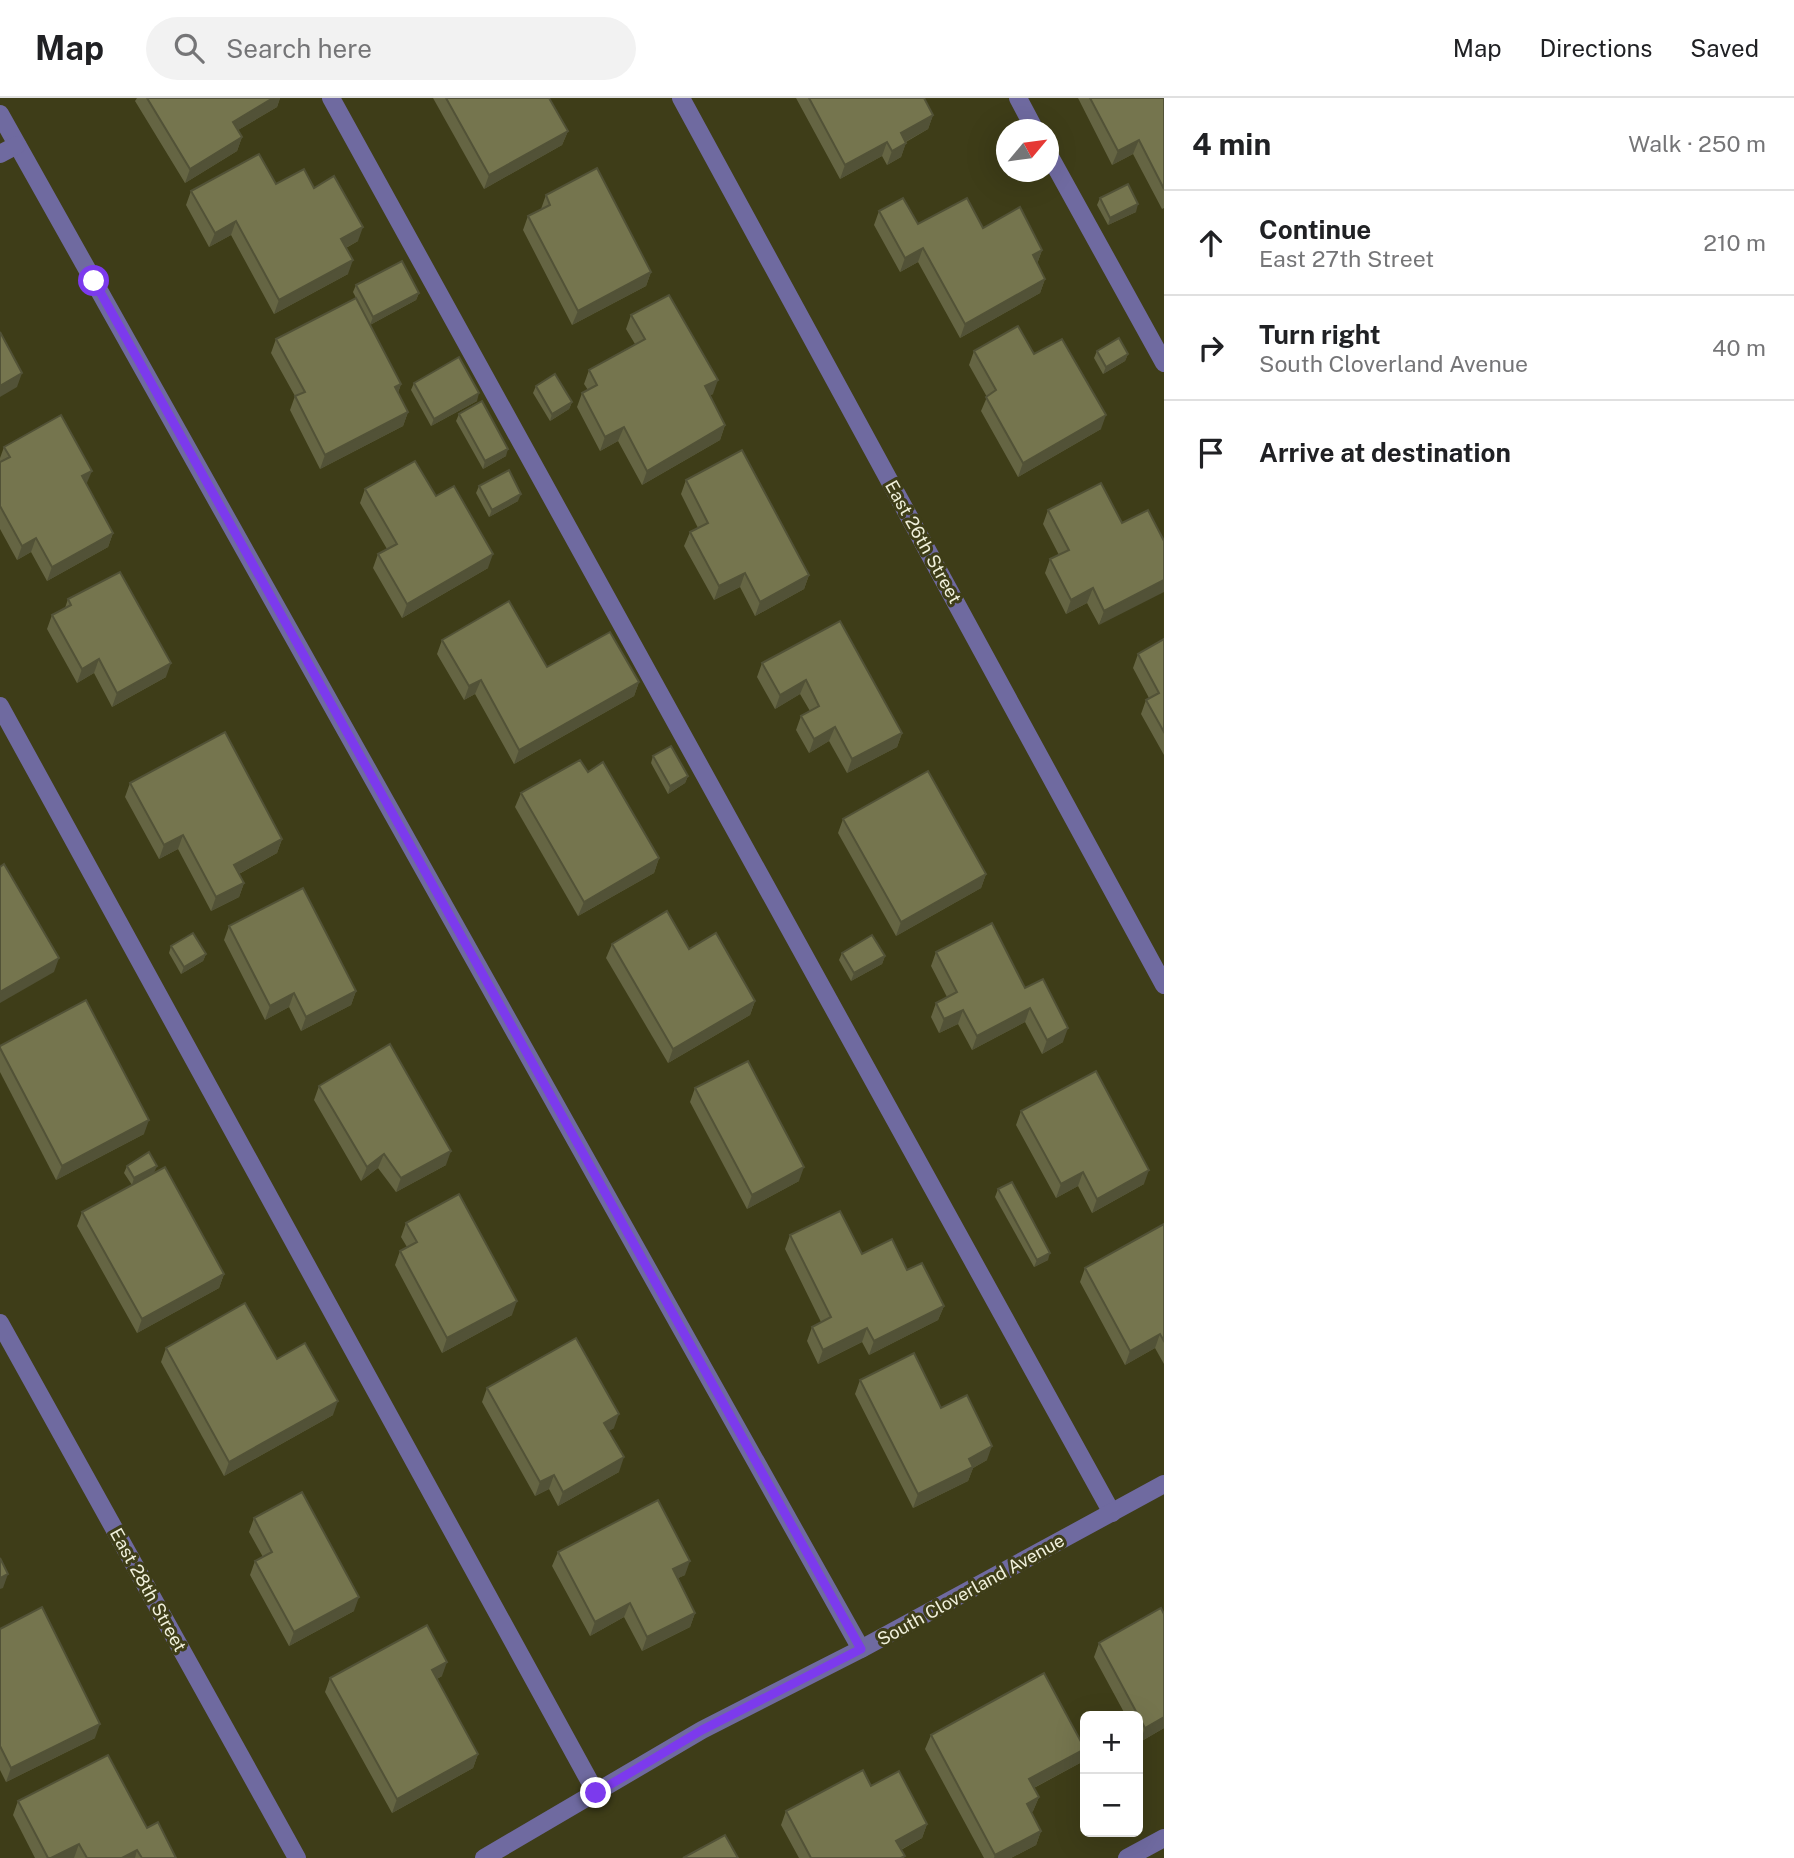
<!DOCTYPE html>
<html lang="en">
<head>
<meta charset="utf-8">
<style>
  :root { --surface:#fff; --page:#f2f2f2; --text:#202124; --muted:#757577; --line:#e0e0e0 }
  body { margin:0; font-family:"Public Sans",sans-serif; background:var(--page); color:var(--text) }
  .controls { position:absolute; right:21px; bottom:21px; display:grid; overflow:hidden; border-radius:10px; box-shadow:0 7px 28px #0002 }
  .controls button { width:63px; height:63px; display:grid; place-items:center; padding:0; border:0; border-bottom:2px solid var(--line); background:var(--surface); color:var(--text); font:35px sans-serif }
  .compass { position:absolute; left:996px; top:21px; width:63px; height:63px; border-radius:50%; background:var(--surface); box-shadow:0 7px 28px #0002; rotate:61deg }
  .stop { position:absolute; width:21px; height:21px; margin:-16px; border:5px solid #7c3aed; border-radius:50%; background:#fff }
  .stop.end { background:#7c3aed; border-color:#fff; box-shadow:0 2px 7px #0008 }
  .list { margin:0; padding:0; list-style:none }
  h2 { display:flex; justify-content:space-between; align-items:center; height:91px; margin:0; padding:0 28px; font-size:30px }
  h2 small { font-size:23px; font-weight:400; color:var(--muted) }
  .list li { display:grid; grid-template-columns:46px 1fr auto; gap:21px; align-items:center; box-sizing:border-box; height:105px; padding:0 28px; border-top:2px solid var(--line) }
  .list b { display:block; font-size:26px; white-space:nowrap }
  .list p { margin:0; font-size:23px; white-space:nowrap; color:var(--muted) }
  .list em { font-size:23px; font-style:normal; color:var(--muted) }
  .icon { flex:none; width:38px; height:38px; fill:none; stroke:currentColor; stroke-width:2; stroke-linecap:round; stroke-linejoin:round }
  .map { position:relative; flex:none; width:1164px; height:1760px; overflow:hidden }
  header { display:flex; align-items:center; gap:42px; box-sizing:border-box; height:98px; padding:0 35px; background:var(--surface); border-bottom:2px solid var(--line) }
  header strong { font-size:33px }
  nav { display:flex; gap:38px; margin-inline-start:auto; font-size:24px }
  .search { width:490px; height:63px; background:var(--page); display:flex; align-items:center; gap:18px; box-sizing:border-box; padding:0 24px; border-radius:38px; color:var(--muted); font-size:26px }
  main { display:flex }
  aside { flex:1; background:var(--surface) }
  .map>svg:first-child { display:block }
</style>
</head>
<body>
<header>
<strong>Map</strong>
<div class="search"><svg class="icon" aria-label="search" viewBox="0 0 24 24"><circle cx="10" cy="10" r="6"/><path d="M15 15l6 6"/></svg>Search here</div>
<nav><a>Map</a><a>Directions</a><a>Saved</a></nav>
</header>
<main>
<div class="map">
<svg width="1164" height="1760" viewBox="0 0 1164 1760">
  <rect width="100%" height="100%" fill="#3e3d18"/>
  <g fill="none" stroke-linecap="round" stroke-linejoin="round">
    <g stroke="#6f6aa0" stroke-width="18">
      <polyline points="331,0 1112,1415"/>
      <polyline points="1018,0 1035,32"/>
      <polyline points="1048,55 1164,265"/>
      <polyline points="0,608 596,1695"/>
      <polyline points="1127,1760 1164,1740"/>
    </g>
    <g stroke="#6f6aa0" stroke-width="18">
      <polyline points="681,0 1164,887"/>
      <polyline points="0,16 861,1551"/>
      <polyline points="0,56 17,47"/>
      <polyline points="0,1225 297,1760"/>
      <polyline points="484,1760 702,1632 861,1551 1164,1386"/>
    </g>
  </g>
  <g fill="#656543">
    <polygon points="137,0 280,0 277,9 238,32 242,39 237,53 185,85 135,3"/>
    <polygon points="433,0 549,0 568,33 562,47 484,91"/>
    <polygon points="796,0 924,0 933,17 928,31 906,44 901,59 887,67 882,58 840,81"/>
    <polygon points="1078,0 1164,0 1164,110 1162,111 1133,56 1112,67"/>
    <polygon points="276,86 314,90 358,143 346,150 348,176 274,216 231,137 209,149 186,107 191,93"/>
    <polygon points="546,97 651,174 646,188 572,227 523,132 528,118 541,111"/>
    <polygon points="1100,100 1136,114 1108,127 1097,107"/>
    <polygon points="879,113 918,126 983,130 1042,152 1037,166 1045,181 1040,195 960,240 918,164 900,174 874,127"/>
    <polygon points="356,187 419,195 416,202 370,227 353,194"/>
    <polygon points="631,217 713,296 710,297 725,327 720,342 642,387 618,343 600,353 577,309 582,295 588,292 584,286 589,272 635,246 626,231"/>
    <polygon points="276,241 401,286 398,295 408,314 403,328 320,371 290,312 295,298 271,255"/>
    <polygon points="974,253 1101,331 1018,379 981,313 987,299 969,267"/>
    <polygon points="1097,253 1128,256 1125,263 1103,276 1094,260"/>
    <polygon points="414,285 477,303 431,328 411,292"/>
    <polygon points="536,288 572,304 569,311 550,323 533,295"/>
    <polygon points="459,316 506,358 483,371 456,323"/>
    <polygon points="4,349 87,387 113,435 108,449 47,483 31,454 17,462 0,431 0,360"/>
    <polygon points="686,382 809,477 804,491 755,518 740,489 714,502 684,448 690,434 698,430 681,396"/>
    <polygon points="479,388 518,403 489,419 476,395"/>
    <polygon points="365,391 436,398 488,470 402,520 373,470 378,456 387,451 360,405"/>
    <polygon points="1048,412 1122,425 1148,412 1099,527 1087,505 1066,516 1045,475 1050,461 1059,457 1043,426"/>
    <polygon points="68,501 166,579 112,609 94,575 77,585 47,531 52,517 65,510"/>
    <polygon points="840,523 902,635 897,649 847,675 829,643 809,655 796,632 801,618 810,613 800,596 775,611 757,579 762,565"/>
    <polygon points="1164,541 1164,657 1141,616 1146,602 1149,600 1133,570 1138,556"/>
    <polygon points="442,542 547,569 639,584 634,598 514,666 475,596 464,602 437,556"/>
    <polygon points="653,658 688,678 685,685 668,696 651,665"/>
    <polygon points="130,685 282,741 277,755 239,776 244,785 239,799 211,813 178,751 159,761 125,699"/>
    <polygon points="521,695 659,760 654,775 578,818 515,709"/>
    <polygon points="843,721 986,776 981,790 896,838 838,735"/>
    <polygon points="229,828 356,893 351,907 301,933 289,909 265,922 224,842"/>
    <polygon points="612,846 689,851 755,903 750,917 668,965 606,860"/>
    <polygon points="171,848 206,856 203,863 181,876 169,855"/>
    <polygon points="936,854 1025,890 1063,944 1042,956 1025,924 972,952 958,926 939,935 931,919 936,905 947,899 931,868"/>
    <polygon points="842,855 885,858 882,866 851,883 839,862"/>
    <polygon points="0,950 144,1036 56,1082 0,974"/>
    <polygon points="319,988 446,1067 396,1094 378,1070 361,1083 314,1002"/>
    <polygon points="695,990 799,1083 747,1111 690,1004"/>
    <polygon points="1021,1013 1144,1086 1092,1115 1078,1088 1056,1100 1016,1027"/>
    <polygon points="127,1068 154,1075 224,1176 219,1190 137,1235 77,1128 82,1114 132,1087 124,1075"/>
    <polygon points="998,1091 1048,1162 1034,1169 995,1099"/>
    <polygon points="406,1125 512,1217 442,1255 395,1167 400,1153 407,1149 401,1139"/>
    <polygon points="1164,1126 1164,1266 1155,1250 1125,1267 1080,1184 1085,1170"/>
    <polygon points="790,1137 862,1156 907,1172 944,1208 938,1222 869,1257 862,1244 818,1266 807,1243 812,1229 821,1224 785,1151"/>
    <polygon points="166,1250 277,1261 333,1317 224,1378 161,1264"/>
    <polygon points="860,1282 941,1310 987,1362 973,1370 968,1383 913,1410 855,1296"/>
    <polygon points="487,1290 614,1330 608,1333 619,1374 558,1408 549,1391 535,1398 482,1304"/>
    <polygon points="254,1420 354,1513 289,1548 250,1477 255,1463 263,1459 249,1434"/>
    <polygon points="558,1454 685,1477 678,1480 695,1515 690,1529 642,1553 624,1519 590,1538 552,1468"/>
    <polygon points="0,1531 95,1640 6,1684 0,1672"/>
    <polygon points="1099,1545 1164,1630 1140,1644 1138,1639 1138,1618 1126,1618 1094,1559"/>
    <polygon points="442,1578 437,1581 478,1656 473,1670 392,1715 325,1594 330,1580"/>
    <polygon points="931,1637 1085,1651 1080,1665 1034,1690 1039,1699 1033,1713 1031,1715 1041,1733 1036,1747 1011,1760 984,1760 925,1651"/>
    <polygon points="871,1688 927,1726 922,1740 901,1752 904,1760 799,1760 781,1727 786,1713"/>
    <polygon points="18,1703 147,1730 176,1760 35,1760 13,1717"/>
  </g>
  <g fill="#525237">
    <polygon points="273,0 280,0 277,9 228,38 233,24"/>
    <polygon points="933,17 928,31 896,49 901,35"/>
    <polygon points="568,33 562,47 484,91 489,77"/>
    <polygon points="242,39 237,53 185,85 190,71"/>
    <polygon points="1139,42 1133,56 1112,67 1118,53"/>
    <polygon points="887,44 882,58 840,81 845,67"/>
    <polygon points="906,45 901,59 887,67 892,53"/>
    <polygon points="1138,106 1136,114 1108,127 1110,120"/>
    <polygon points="236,123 231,137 209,149 215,135"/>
    <polygon points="363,129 358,143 336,155 341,141"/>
    <polygon points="923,150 918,164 900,174 905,160"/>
    <polygon points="1042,152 1037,166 1033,157"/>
    <polygon points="353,162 348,176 274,216 279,202"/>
    <polygon points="651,174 646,188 572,227 578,213"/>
    <polygon points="1045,181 1040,195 960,240 965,226"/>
    <polygon points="419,195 416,202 370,227 373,219"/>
    <polygon points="1128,256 1125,263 1103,276 1106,269"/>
    <polygon points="22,275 17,289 0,299 0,288"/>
    <polygon points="718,282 713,296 700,303 705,288"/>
    <polygon points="401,286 396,300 395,289"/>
    <polygon points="479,295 477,303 431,328 434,321"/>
    <polygon points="572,304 569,311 550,323 552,316"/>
    <polygon points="408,314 403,328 320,371 325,357"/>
    <polygon points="1106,317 1101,331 1018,379 1023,365"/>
    <polygon points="725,327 720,342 642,387 647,373"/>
    <polygon points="624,329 618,343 600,353 605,339"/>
    <polygon points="508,351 506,358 483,371 485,363"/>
    <polygon points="92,373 86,387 82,378"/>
    <polygon points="521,396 518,403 489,419 492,412"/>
    <polygon points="113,435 108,449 47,483 52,469"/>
    <polygon points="36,440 31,454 17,462 22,448"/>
    <polygon points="493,456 488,470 402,520 407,506"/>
    <polygon points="745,475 740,489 714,502 719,488"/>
    <polygon points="809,477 804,491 755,518 760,504"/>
    <polygon points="1164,482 1164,494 1099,527 1104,513"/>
    <polygon points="1093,490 1087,505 1066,516 1071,502"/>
    <polygon points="99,561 94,575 77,585 82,571"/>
    <polygon points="171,565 166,579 112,609 117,595"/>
    <polygon points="481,582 475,596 464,602 469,588"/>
    <polygon points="806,582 800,596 775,611 780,597"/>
    <polygon points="639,584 634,598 514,666 519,652"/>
    <polygon points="835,629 829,643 809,655 814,641"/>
    <polygon points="902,635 897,649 847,675 852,661"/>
    <polygon points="688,678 685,685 668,696 670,688"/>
    <polygon points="183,737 178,751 159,761 164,747"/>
    <polygon points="282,741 277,755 229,781 234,767"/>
    <polygon points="659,760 654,775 578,818 584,804"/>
    <polygon points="986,776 981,790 896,838 901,824"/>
    <polygon points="244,785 239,799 211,813 216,799"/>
    <polygon points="206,856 203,863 181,876 184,869"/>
    <polygon points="885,858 882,866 851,883 854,875"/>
    <polygon points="59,860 54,874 0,905 0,894"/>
    <polygon points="356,893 351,907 301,933 306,919"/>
    <polygon points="294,895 289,909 265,922 270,908"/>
    <polygon points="755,903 750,917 668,965 673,951"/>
    <polygon points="1030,910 1025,924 972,952 977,938"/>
    <polygon points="963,912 958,926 939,935 944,921"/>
    <polygon points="1068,930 1063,944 1042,956 1047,942"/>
    <polygon points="149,1022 144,1036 56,1082 62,1068"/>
    <polygon points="451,1053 446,1067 396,1094 401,1080"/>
    <polygon points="384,1056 378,1070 361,1083 367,1069"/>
    <polygon points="157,1068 154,1075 132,1087 134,1080"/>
    <polygon points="804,1069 799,1083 747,1111 752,1097"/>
    <polygon points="1149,1072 1144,1086 1092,1115 1097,1101"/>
    <polygon points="1083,1074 1078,1088 1056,1100 1061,1086"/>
    <polygon points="1050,1155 1048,1162 1034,1169 1037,1162"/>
    <polygon points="224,1176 219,1190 137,1235 142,1221"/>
    <polygon points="517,1203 512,1217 442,1255 447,1240"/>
    <polygon points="944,1208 938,1222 869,1257 874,1243"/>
    <polygon points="867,1230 862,1244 818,1266 823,1252"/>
    <polygon points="1160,1236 1155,1250 1125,1267 1130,1253"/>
    <polygon points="338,1303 333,1317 224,1378 229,1364"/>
    <polygon points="619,1316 614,1330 599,1339 604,1325"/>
    <polygon points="992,1348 987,1362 973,1370 968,1383 913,1410 918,1396 969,1361"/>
    <polygon points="624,1359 619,1374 558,1408 563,1394"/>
    <polygon points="554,1377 549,1391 535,1398 540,1384"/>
    <polygon points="690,1463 685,1477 668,1485 673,1471"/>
    <polygon points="8,1476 3,1490 0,1491 0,1480"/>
    <polygon points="359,1499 354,1513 289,1548 294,1534"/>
    <polygon points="630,1505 624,1519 590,1538 595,1524"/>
    <polygon points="695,1515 690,1529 642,1553 647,1539"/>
    <polygon points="447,1564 442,1578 427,1586 432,1572"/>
    <polygon points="1164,1619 1164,1630 1140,1644 1145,1630"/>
    <polygon points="100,1626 95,1640 6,1684 11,1670"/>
    <polygon points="1085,1651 1080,1665 1024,1695 1029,1681"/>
    <polygon points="478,1656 473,1670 392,1715 397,1701"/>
    <polygon points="1039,1699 1033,1713 1022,1720 1027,1706"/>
    <polygon points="927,1726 922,1740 891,1757 896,1743"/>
    <polygon points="1041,1733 1036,1747 1011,1760 994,1760 995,1757"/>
    <polygon points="79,1746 74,1760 51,1760"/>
    <polygon points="137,1752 135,1760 122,1760"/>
  </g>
  <g fill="#75754e" stroke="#525237" stroke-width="2">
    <polygon points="147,0 273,0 233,24 242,39 190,71"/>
    <polygon points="446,0 549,0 568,33 489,77"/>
    <polygon points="809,0 924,0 933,17 901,35 906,45 892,53 887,44 845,67"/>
    <polygon points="1090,0 1164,0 1164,91 1139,42 1118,53"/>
    <polygon points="259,56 276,86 304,71 314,90 334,78 363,129 341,141 353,162 279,202 236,123 215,135 191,93"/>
    <polygon points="597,70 651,174 578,213 528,118 550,107 546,97"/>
    <polygon points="1128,86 1138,106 1110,120 1100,100"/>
    <polygon points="903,100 918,126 967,100 983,130 1020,109 1042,152 1033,157 1045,181 965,226 923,150 905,160 879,113"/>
    <polygon points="402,163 419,195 373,219 356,187"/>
    <polygon points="669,197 718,282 705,288 725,327 647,373 624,329 605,339 582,295 597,287 589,272 645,241 631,217"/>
    <polygon points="356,200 401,286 395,289 408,314 325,357 295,298 305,294 276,241"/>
    <polygon points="1018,228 1034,256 1062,241 1106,317 1023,365 986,299 996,292 974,253"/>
    <polygon points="0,234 22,275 0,288"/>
    <polygon points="1119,240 1128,256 1106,269 1097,253"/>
    <polygon points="459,259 479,295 434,321 414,285"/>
    <polygon points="555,276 572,304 552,316 536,288"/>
    <polygon points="482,303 508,351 485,363 459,316"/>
    <polygon points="61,317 92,373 82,378 113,435 52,469 36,440 22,448 0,408 0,364 10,359 4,349"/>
    <polygon points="742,352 809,477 760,504 745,475 719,488 690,434 708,425 686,382"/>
    <polygon points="415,363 436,398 454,388 493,456 407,506 378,456 397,446 365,391"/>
    <polygon points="509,372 521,396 492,412 479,388"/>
    <polygon points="1101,385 1122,425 1148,412 1164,443 1164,482 1104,513 1093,490 1071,502 1050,461 1069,452 1048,412"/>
    <polygon points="120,474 171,565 117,595 99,561 82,571 52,517 71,507 68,501"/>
    <polygon points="509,503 547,569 610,534 639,584 519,652 481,582 469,588 442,542"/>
    <polygon points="840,523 902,635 852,661 835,629 814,641 801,618 819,608 806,582 780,597 762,565"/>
    <polygon points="1164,541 1164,634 1146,602 1159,595 1138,556"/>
    <polygon points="225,634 282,741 234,767 244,785 216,799 183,737 164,747 130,685"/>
    <polygon points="671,648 688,678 670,688 653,658"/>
    <polygon points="580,662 588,674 603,664 659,760 584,804 521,695"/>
    <polygon points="928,673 986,776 901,824 843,721"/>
    <polygon points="4,766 59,860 0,894 0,769"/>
    <polygon points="303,790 356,893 306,919 294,895 270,908 229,828"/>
    <polygon points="667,813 689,851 716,835 755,903 673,951 612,846"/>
    <polygon points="992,825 1025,890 1043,881 1068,930 1047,942 1030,910 977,938 963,912 944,921 936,905 957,894 936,854"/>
    <polygon points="193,835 206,856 184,869 171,848"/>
    <polygon points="872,837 885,858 854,875 842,855"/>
    <polygon points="86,902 149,1022 62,1068 0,950 0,948"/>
    <polygon points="390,946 451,1053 401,1080 384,1056 367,1069 319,988"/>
    <polygon points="748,963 804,1069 752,1097 695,990"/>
    <polygon points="1096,973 1149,1072 1097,1101 1083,1074 1061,1086 1021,1013"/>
    <polygon points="149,1054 157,1068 134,1080 127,1068"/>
    <polygon points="165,1069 224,1176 142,1221 82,1114"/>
    <polygon points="1012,1084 1050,1155 1037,1162 998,1091"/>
    <polygon points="459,1096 517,1203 447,1240 400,1153 417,1144 406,1125"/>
    <polygon points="840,1113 862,1156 892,1141 907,1172 922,1165 944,1208 874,1243 867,1230 823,1252 812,1229 831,1219 790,1137"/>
    <polygon points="1164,1126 1164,1243 1160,1236 1130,1253 1085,1170"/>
    <polygon points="245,1205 277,1261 305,1245 338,1303 229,1364 166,1250"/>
    <polygon points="576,1240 619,1316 604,1325 624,1359 563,1394 554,1377 540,1384 487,1290"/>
    <polygon points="914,1255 941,1310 967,1297 992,1348 969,1361 973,1369 918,1396 860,1282"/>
    <polygon points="302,1394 359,1499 294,1534 255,1463 272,1454 254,1420"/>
    <polygon points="658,1402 690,1463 673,1471 695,1515 647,1539 630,1505 595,1524 558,1454"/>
    <polygon points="0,1460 8,1476 0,1480"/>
    <polygon points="42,1509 100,1626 11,1670 0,1648 0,1531"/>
    <polygon points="1161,1510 1164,1516 1164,1619 1145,1630 1099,1545"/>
    <polygon points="427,1527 447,1564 432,1572 478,1656 397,1701 330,1580"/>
    <polygon points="1044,1575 1085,1651 1029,1681 1039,1699 1027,1706 1041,1733 995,1757 931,1637"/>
    <polygon points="108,1657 147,1730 158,1724 176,1760 142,1760 137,1752 122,1760 87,1760 79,1746 51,1760 48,1760 18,1703"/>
    <polygon points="863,1672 871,1688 899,1673 927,1726 896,1743 905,1758 901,1760 811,1760 786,1713"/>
    <polygon points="725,1737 738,1760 683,1760"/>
  </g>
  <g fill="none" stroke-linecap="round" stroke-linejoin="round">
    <polyline stroke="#7c3aed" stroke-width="9" points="94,183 861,1551 702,1632 596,1695"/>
  </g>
  <g text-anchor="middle" stroke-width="6" stroke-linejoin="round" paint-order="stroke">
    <g font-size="18" fill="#f0f0db" stroke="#3e3d18">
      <text transform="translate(923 444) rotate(61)" y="6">East 26th Street</text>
      <text transform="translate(148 1492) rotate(61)" y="6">East 28th Street</text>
      <text transform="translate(971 1492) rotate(-29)" y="6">South Cloverland Avenue</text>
    </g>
  </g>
</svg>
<div class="controls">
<button>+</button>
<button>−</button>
</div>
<svg class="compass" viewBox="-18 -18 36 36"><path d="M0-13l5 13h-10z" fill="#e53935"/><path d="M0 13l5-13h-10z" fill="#757577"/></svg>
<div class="stop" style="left:94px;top:183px"></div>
<div class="stop end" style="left:596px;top:1695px"></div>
</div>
<aside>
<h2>4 min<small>Walk · 250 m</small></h2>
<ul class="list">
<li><svg class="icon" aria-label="ahead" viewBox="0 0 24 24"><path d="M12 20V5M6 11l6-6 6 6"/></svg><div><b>Continue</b><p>East 27th Street</p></div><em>210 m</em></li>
<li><svg class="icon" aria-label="right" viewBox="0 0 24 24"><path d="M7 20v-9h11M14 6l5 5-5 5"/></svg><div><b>Turn right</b><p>South Cloverland Avenue</p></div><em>40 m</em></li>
<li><svg class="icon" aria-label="arrive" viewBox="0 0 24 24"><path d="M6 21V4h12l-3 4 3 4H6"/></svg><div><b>Arrive at destination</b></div></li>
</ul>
</aside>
</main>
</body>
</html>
